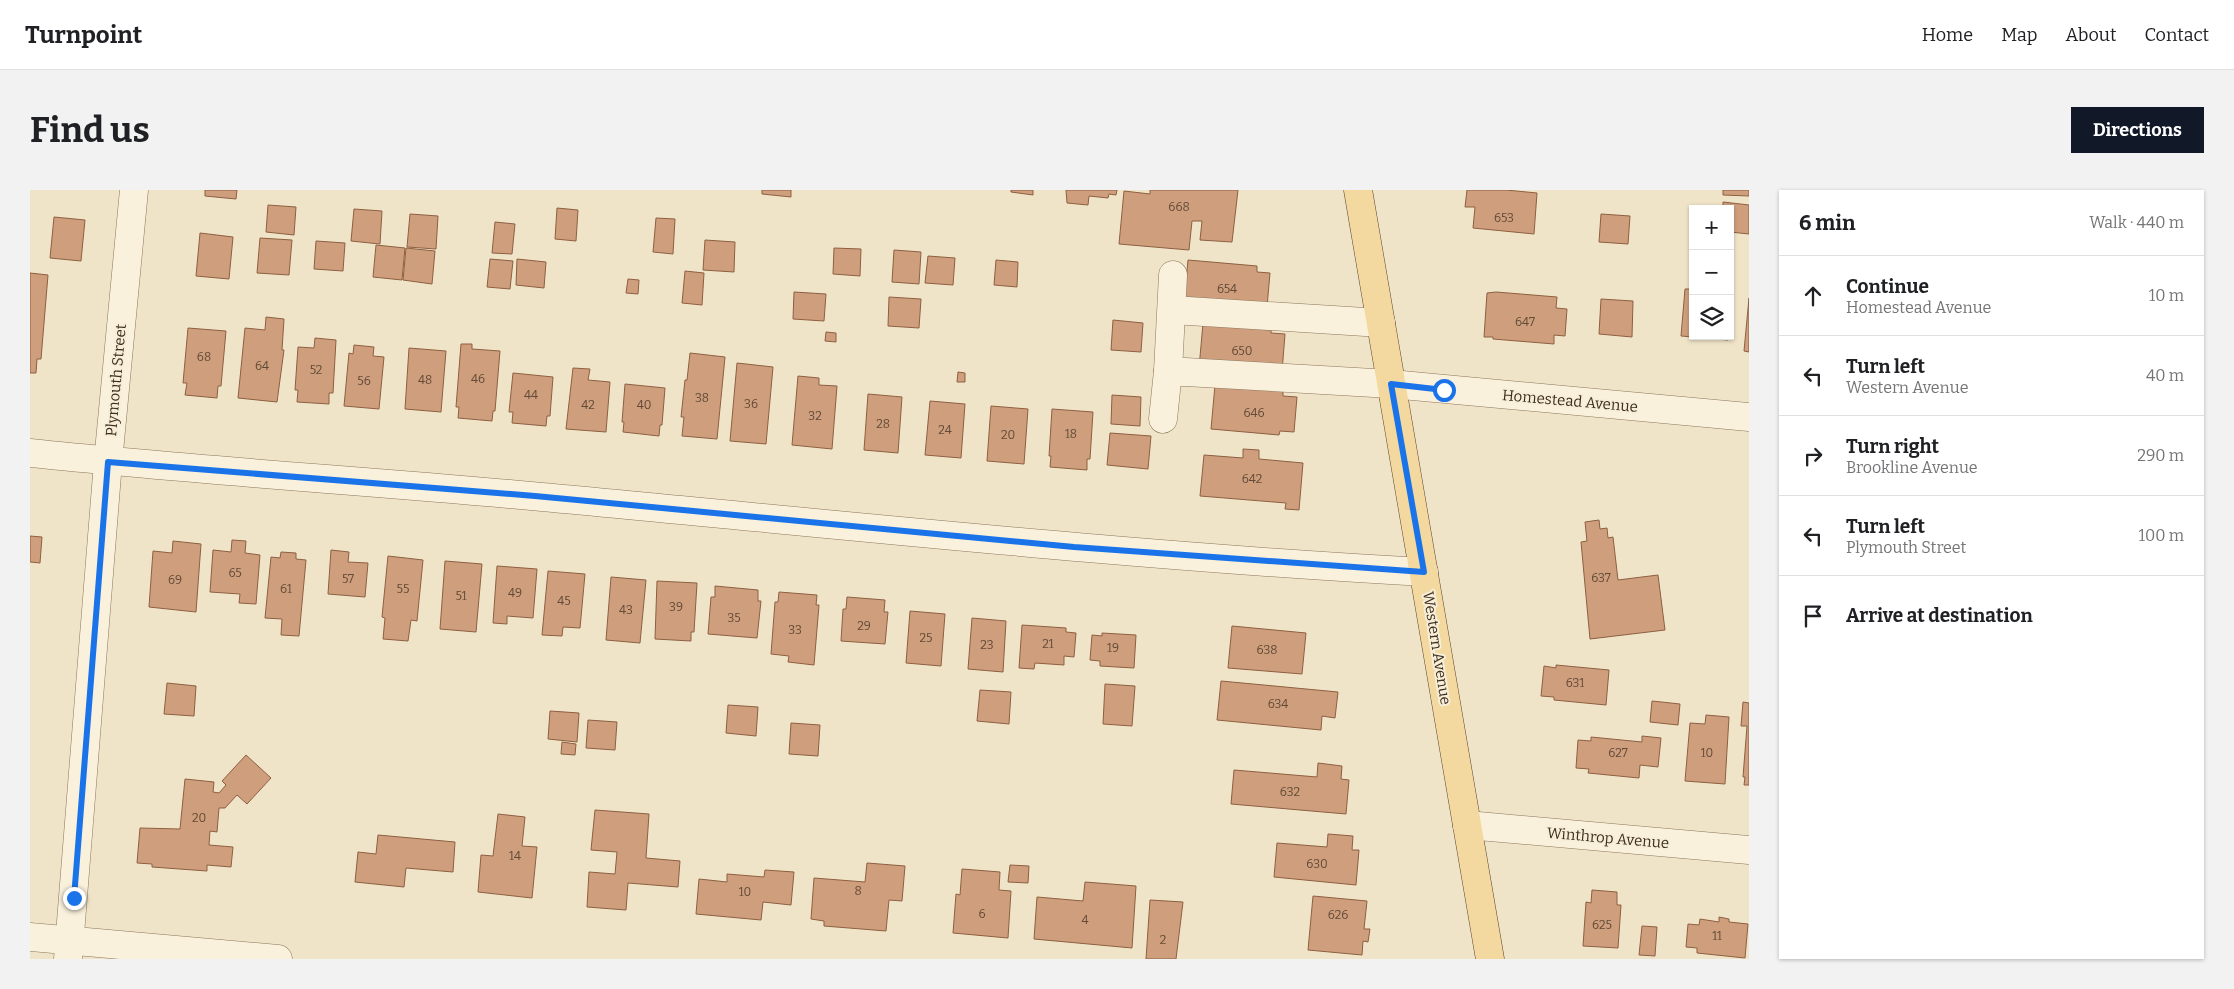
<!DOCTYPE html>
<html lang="en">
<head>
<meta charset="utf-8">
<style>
  :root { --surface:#fff; --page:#f2f2f2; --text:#202124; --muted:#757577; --line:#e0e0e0; --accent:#111827 }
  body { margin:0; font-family:Bitter,serif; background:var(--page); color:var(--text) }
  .controls { position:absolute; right:15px; top:15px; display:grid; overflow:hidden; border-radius:0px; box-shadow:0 1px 4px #0004 }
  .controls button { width:45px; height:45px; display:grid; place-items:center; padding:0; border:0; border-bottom:1px solid var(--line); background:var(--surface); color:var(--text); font:25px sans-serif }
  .stop { position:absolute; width:15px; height:15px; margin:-11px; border:4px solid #1a73e8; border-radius:50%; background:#fff }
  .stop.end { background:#1a73e8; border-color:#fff; box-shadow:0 1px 5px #0008 }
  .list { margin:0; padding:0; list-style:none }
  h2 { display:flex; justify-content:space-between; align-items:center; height:65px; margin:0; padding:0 20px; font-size:21px }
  h2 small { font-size:16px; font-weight:400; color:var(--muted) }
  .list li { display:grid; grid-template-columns:32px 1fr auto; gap:15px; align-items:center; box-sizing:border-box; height:80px; padding:0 20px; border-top:1px solid var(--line) }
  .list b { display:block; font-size:19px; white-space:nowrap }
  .list p { margin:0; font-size:16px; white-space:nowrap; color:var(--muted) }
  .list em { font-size:16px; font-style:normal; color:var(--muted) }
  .icon { flex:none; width:28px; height:28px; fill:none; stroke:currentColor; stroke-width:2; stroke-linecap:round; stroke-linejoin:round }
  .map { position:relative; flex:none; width:1719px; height:769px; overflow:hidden; border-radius:0px }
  header { display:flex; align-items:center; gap:30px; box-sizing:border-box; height:70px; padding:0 25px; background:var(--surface); border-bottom:1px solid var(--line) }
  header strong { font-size:24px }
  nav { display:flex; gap:28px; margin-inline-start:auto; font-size:18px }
  .intro { display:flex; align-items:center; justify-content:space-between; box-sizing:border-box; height:120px; padding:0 30px }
  h1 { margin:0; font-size:35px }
  .button { padding:12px 22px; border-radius:0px; background:var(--accent); color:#fff; font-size:18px; font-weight:700 }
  main { display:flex; gap:30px; padding:0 30px }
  aside { flex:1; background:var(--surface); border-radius:0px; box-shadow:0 1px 4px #0004 }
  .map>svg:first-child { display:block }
</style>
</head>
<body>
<header>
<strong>Turnpoint</strong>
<nav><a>Home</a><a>Map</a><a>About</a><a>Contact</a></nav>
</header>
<div class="intro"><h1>Find us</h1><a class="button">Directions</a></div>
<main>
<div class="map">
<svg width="1719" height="769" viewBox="0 0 1719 769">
  <rect width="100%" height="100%" fill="#f0e4c8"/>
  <g fill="#cf9f7d" stroke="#8d5f41">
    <polygon points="175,0 207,0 206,9 175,6"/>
    <polygon points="732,0 761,0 761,7 732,4"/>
    <polygon points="981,0 1003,0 1003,5 981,2"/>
    <polygon points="1036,0 1087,0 1086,5 1079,4 1078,8 1059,6 1058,15 1037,13"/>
    <polygon points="1120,0 1208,0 1202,52 1170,50 1172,31 1162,31 1159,60 1089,54 1094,1 1120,4"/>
    <polygon points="1437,0 1476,0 1507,3 1504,44 1443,38 1445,17 1435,17"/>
    <polygon points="1693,0 1719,0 1719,6 1693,5"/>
    <polygon points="1693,12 1719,15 1719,44 1700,42 1700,19 1693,19"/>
    <polygon points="238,15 266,17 264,45 236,42"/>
    <polygon points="527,18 548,20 546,51 525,49"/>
    <polygon points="324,19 352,21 350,54 321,51"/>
    <polygon points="380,24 408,26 406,59 377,57"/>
    <polygon points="1571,24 1600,26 1598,54 1569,52"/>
    <polygon points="24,27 55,30 51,71 20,68"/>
    <polygon points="626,28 645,29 643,64 623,62"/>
    <polygon points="465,32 485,34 482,64 462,63"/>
    <polygon points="170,43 203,47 199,89 166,86"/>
    <polygon points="230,48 262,50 259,85 227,83"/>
    <polygon points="675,50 705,52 704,82 673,80"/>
    <polygon points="286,51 315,53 313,81 284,79"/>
    <polygon points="346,55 375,58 372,90 343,87"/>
    <polygon points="376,58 405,61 402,94 373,90"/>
    <polygon points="804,58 831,59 830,86 803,84"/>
    <polygon points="864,60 891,62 889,94 862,92"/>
    <polygon points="898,66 925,68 923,95 895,93"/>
    <polygon points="460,69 483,71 480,99 457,97"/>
    <polygon points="487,69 516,72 514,98 486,95"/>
    <polygon points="966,70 988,72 987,97 964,95"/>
    <polygon points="1158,70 1227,76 1227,82 1240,83 1237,117 1154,115"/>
    <polygon points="655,81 674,83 672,115 652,113"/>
    <polygon points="0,83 18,85 11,169 7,169 6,183 0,183"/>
    <polygon points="598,89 609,90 608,104 596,103"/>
    <polygon points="1655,99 1663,99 1663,146 1699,146 1698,150 1651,146"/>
    <polygon points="764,102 796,104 794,131 763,129"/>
    <polygon points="1466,102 1527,107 1526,118 1537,119 1535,146 1524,145 1524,154 1463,149 1463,147 1454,147 1457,103"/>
    <polygon points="859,107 891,109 889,138 858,136"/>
    <polygon points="1719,108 1719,162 1714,161"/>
    <polygon points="1571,109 1603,111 1602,147 1569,144"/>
    <polygon points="236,127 254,129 252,160 254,160 247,212 208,208 215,138 235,140"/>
    <polygon points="1083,130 1113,133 1111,162 1081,160"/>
    <polygon points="1173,133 1241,140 1241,143 1255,144 1252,182 1169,178"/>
    <polygon points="158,138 196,141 191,196 188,196 187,208 155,205 157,193 153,193"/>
    <polygon points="796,142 806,143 806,152 795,151"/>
    <polygon points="285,148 306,150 303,203 299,203 299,214 267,212 268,200 265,200 268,157 284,158"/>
    <polygon points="431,154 442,154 442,159 470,161 465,221 463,221 462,231 428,228 429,217 426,217"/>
    <polygon points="324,155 344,157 343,166 354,167 349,219 314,216 319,163 323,164"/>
    <polygon points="379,158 416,161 411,222 375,219"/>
    <polygon points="660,163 695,167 687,249 652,246 654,227 651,227 655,190 657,190"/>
    <polygon points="707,173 743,177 736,254 700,251"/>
    <polygon points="543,178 560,179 558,190 580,192 576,242 536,239"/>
    <polygon points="928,182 935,183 935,192 927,192"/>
    <polygon points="483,183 523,187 520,226 517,226 516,236 482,233 483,222 479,222"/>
    <polygon points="768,186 789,188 789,195 807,196 802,259 762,255"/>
    <polygon points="595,194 635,198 632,235 630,235 629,246 593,242 594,232 592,232"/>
    <polygon points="1185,195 1253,201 1253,206 1267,207 1264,242 1250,241 1249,245 1181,239"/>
    <polygon points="838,204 872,207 868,263 834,260"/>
    <polygon points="1082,205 1111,207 1110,236 1081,234"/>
    <polygon points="900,211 935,214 931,268 895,265"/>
    <polygon points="961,216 998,219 994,274 957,271"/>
    <polygon points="1022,219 1063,222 1060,269 1057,269 1057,280 1020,277 1021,266 1019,266"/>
    <polygon points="1080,243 1121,246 1118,279 1077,275"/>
    <polygon points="1213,259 1229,260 1229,269 1273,273 1269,320 1255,319 1256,313 1170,306 1174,265 1213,268"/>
    <polygon points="1569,330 1570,339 1577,338 1578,348 1583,347 1588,390 1628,385 1635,440 1560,449 1551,352 1557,351 1555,332"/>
    <polygon points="0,346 12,347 10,373 0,372"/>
    <polygon points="202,350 216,351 215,363 230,365 226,414 209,413 210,404 180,402 183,360 201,362"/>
    <polygon points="143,351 171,354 166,422 119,417 123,361 142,363"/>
    <polygon points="301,360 319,362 318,372 338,373 335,407 298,404"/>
    <polygon points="251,362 266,363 266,369 276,370 269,446 251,445 252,429 235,428 241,367 250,368"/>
    <polygon points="358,366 393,370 387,431 381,430 378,451 353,449 355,428 352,427"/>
    <polygon points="415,371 452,374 446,442 410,439"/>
    <polygon points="467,376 507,379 503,428 477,426 477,434 463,433"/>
    <polygon points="518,381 555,384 550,438 533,437 532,446 512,445"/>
    <polygon points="581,387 616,390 610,453 576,450"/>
    <polygon points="627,391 667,393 664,442 661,442 661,451 625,449"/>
    <polygon points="685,396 728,400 728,411 731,411 727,448 678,444 681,407 685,407"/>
    <polygon points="749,402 787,405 786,415 789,415 784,475 758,472 759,466 741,464 745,412 748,412"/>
    <polygon points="817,407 855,410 854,422 858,422 855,454 811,451 813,419 816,419"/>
    <polygon points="880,421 915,424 911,476 876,473"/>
    <polygon points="942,428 976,431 973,482 938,479"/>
    <polygon points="992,435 1036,438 1036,442 1046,443 1044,467 1034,466 1034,475 1005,473 1004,479 989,478"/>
    <polygon points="1202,436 1276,443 1272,484 1198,478"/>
    <polygon points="1072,443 1106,445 1104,478 1070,476 1070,471 1060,470 1062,445 1072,446"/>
    <polygon points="1526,475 1579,480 1576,515 1524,510 1524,507 1511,506 1514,476 1526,478"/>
    <polygon points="1191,491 1308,502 1305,528 1292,526 1291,540 1187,530"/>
    <polygon points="137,493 166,496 164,526 134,524"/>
    <polygon points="1075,494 1105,496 1102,536 1073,534"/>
    <polygon points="950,500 981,502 979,534 947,531"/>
    <polygon points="1622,511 1650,514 1648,535 1620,532"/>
    <polygon points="1713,512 1719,513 1719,595 1714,595 1715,587 1713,587 1717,536 1711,536"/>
    <polygon points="698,515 728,517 726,546 696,543"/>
    <polygon points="520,521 549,523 547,552 518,549"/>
    <polygon points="1676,525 1699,527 1695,594 1655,591 1660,533 1675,534"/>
    <polygon points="558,530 587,532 585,560 556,558"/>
    <polygon points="761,533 790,535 788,566 759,564"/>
    <polygon points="1612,546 1631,548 1628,577 1610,575 1609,588 1558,583 1559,579 1546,578 1548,550 1561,551 1561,547 1612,552"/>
    <polygon points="532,552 546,554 545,565 531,564"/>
    <polygon points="216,565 241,588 217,614 207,605 195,618 189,618 187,642 180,641 179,655 203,657 201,677 177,675 177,681 122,677 122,674 107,673 110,638 150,639 155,589 184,592 183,602 189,603 196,595 192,591"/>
    <polygon points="1288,573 1312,576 1311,589 1319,590 1316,624 1201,614 1204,580 1287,587"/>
    <polygon points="565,620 619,624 616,668 650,671 648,697 598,693 596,720 557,717 559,682 585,684 587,662 561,660"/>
    <polygon points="468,624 495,627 492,656 507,657 502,708 448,702 451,665 463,666"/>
    <polygon points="1298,644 1323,646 1322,660 1329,660 1326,695 1244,687 1247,653 1297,657"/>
    <polygon points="348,645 425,652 423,682 376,678 374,697 325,692 328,662 346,664"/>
    <polygon points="837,673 875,676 872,711 859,710 856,741 794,736 794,731 781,729 784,688 835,692"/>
    <polygon points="980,675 999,676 998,693 978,692"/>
    <polygon points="932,679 970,682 969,700 981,701 978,748 923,743 926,704 930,705"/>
    <polygon points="735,680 764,682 761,715 733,712 731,730 666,724 669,689 697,692 697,684 734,687"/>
    <polygon points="1055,692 1106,696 1102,758 1004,749 1007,707 1053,711"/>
    <polygon points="1562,700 1587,702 1587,715 1591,715 1588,758 1553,756 1556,712 1561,713"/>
    <polygon points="1283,706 1337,711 1334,739 1340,739 1338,752 1333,751 1332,765 1278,760"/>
    <polygon points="1120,710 1153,712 1146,769 1116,769"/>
    <polygon points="1689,727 1699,729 1699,732 1718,734 1715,768 1667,763 1667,758 1656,757 1658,734 1669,735 1670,729 1689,732"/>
    <polygon points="1612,736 1627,737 1625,766 1609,765"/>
  </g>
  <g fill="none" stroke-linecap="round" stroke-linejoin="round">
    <defs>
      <g id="minor">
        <polyline points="1142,120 1351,133"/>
        <polyline points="1138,181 1143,85"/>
        <polyline points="1133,229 1138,181 1361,194 1719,227"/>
        <path d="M 0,263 C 170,281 341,291 512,307 C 805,334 1099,366 1394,382"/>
        <polyline points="1437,635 1719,660"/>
        <polyline points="0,747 248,769"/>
        <polyline points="38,769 78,272 104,0"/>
      </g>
      <polyline id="major" points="1328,0 1460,769"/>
    </defs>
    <use href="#minor" stroke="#8d765c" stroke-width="29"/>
    <use href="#major" stroke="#5b4430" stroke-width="29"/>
    <use href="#minor" stroke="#faf1dc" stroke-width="28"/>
    <use href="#major" stroke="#f3d9a0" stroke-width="28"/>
  </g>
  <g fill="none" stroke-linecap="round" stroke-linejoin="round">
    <polyline stroke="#1a73e8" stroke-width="6" points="44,708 78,272 505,306 1044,357 1394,382 1361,194 1414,200"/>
  </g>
  <g text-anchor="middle" stroke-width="4" stroke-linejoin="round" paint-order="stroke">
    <g font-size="12" fill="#624a37">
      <text x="1149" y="21">668</text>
      <text x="1474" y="32">653</text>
      <text x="1197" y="103">654</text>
      <text x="1495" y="136">647</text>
      <text x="1212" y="165">650</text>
      <text x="174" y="171">68</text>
      <text x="232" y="180">64</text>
      <text x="286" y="184">52</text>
      <text x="448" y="193">46</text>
      <text x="395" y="194">48</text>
      <text x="334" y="195">56</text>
      <text x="501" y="209">44</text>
      <text x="672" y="212">38</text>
      <text x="721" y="218">36</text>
      <text x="558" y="219">42</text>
      <text x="614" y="219">40</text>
      <text x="1224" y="227">646</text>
      <text x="785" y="230">32</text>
      <text x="853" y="238">28</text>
      <text x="915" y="244">24</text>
      <text x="1041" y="248">18</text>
      <text x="978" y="249">20</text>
      <text x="1222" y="293">642</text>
      <text x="205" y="387">65</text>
      <text x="1571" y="392">637</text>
      <text x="318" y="393">57</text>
      <text x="145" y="394">69</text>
      <text x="256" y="403">61</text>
      <text x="373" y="403">55</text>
      <text x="485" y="407">49</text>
      <text x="431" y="410">51</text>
      <text x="534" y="415">45</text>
      <text x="646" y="421">39</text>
      <text x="596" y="424">43</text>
      <text x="704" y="432">35</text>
      <text x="834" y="440">29</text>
      <text x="765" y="444">33</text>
      <text x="896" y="452">25</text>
      <text x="1018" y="458">21</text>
      <text x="957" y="459">23</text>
      <text x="1083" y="462">19</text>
      <text x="1237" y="464">638</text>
      <text x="1545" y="497">631</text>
      <text x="1248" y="518">634</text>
      <text x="1588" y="567">627</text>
      <text x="1677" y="567">10</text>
      <text x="1260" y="606">632</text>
      <text x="169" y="632">20</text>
      <text x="485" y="670">14</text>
      <text x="1287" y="678">630</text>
      <text x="828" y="705">8</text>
      <text x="715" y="706">10</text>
      <text x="952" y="728">6</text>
      <text x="1308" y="729">626</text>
      <text x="1055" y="734">4</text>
      <text x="1572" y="739">625</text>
      <text x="1687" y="750">11</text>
      <text x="1133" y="754">2</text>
    </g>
    <g font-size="15" fill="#3d2e20" stroke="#f7eed8">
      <text transform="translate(86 190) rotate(-85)" y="5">Plymouth Street</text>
      <text transform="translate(1540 211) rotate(5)" y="5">Homestead Avenue</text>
      <text transform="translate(1407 458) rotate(81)" y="5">Western Avenue</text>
      <text transform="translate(1578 648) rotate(5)" y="5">Winthrop Avenue</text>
    </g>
  </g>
</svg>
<div class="controls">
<button>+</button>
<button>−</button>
<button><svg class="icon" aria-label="layers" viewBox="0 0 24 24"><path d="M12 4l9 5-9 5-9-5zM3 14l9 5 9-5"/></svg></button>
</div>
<div class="stop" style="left:1414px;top:200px"></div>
<div class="stop end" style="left:44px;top:708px"></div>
</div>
<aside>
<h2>6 min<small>Walk · 440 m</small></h2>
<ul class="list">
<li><svg class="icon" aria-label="ahead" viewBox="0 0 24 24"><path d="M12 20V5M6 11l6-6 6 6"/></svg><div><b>Continue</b><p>Homestead Avenue</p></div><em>10 m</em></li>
<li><svg class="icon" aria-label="left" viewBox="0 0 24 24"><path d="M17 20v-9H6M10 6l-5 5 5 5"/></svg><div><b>Turn left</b><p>Western Avenue</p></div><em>40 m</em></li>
<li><svg class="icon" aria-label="right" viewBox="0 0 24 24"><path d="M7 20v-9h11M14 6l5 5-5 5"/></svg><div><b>Turn right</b><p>Brookline Avenue</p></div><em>290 m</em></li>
<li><svg class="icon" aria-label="left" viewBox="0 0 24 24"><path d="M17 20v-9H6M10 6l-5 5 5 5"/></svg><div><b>Turn left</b><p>Plymouth Street</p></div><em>100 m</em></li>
<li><svg class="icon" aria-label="arrive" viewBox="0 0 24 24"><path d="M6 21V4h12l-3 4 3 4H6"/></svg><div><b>Arrive at destination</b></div></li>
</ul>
</aside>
</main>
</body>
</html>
